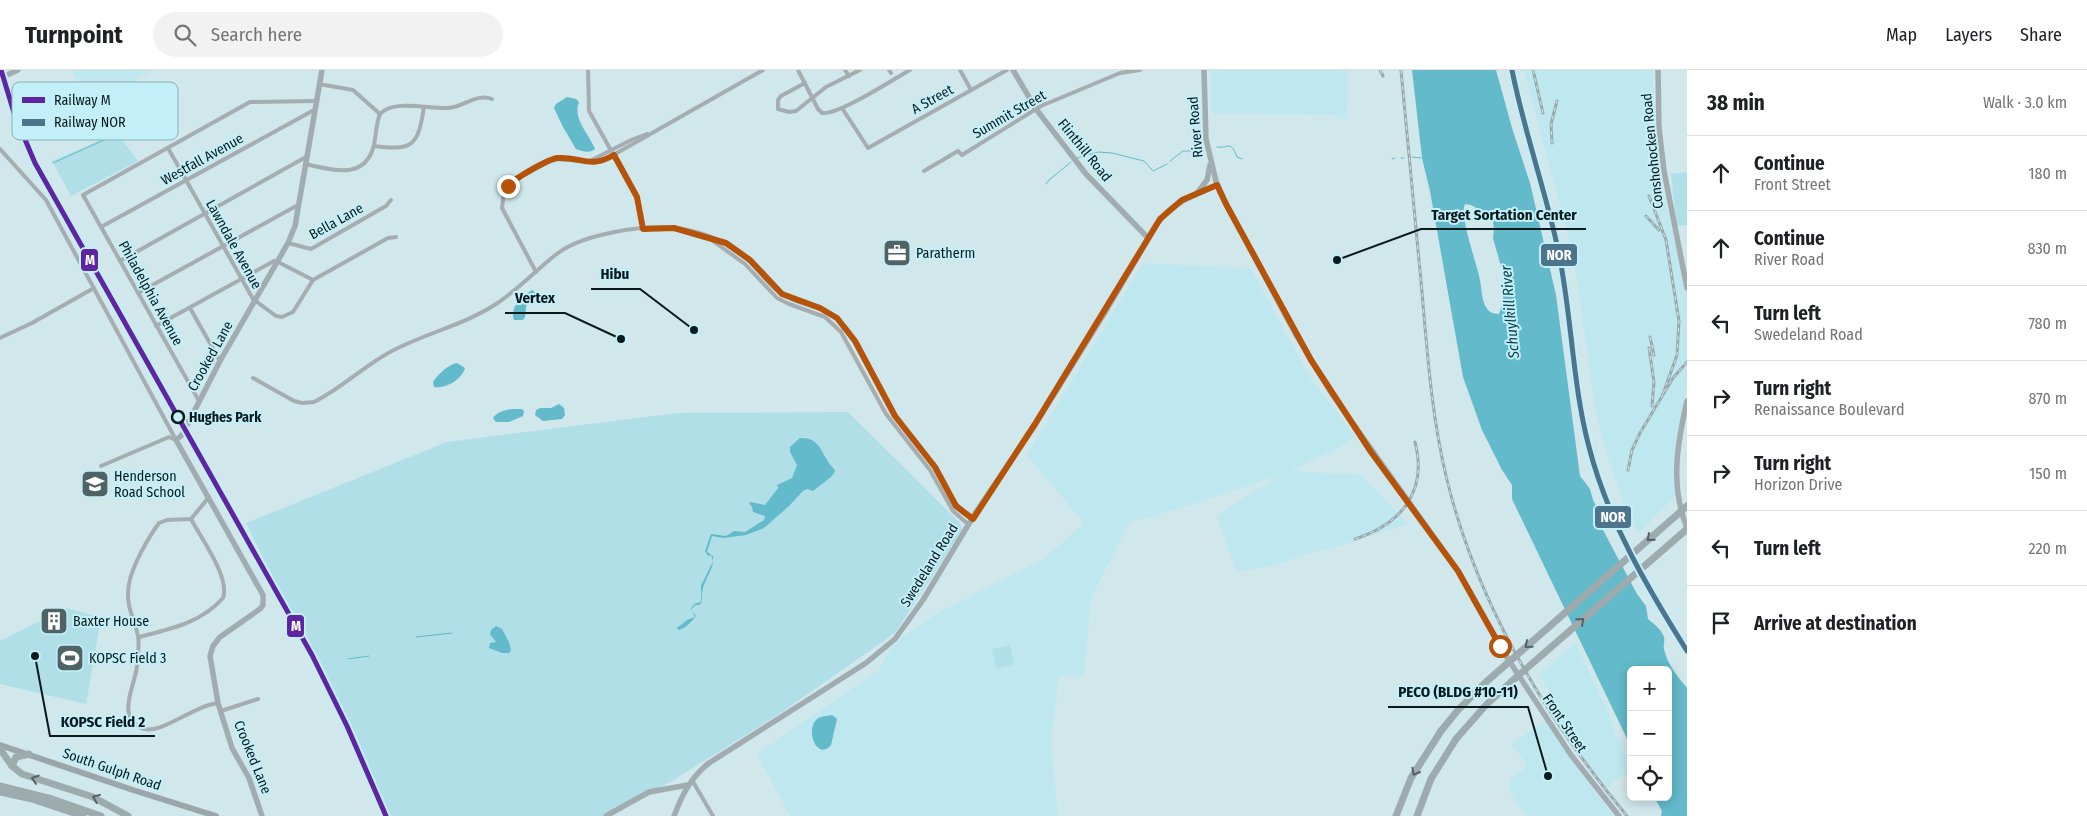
<!DOCTYPE html>
<html lang="en">
<head>
<meta charset="utf-8">
<style>
  :root { --surface:#fff; --page:#f2f2f2; --text:#202124; --muted:#757577; --line:#e0e0e0 }
  body { margin:0; font-family:"Fira Sans Condensed",sans-serif; background:var(--page); color:var(--text) }
  .controls { position:absolute; right:15px; bottom:15px; display:grid; overflow:hidden; border-radius:8px; box-shadow:0 2px 12px #0003 }
  .controls button { width:45px; height:45px; display:grid; place-items:center; padding:0; border:0; border-bottom:1px solid var(--line); background:var(--surface); color:var(--text); font:25px sans-serif }
  .stop { position:absolute; width:15px; height:15px; margin:-11px; border:4px solid #b45309; border-radius:50%; background:#fff }
  .stop.end { background:#b45309; border-color:#fff; box-shadow:0 1px 5px #0008 }
  .list { margin:0; padding:0; list-style:none }
  h2 { display:flex; justify-content:space-between; align-items:center; height:65px; margin:0; padding:0 20px; font-size:21px }
  h2 small { font-size:16px; font-weight:400; color:var(--muted) }
  .list li { display:grid; grid-template-columns:32px 1fr auto; gap:15px; align-items:center; box-sizing:border-box; height:75px; padding:0 20px; border-top:1px solid var(--line) }
  .list b { display:block; font-size:19px; white-space:nowrap }
  .list p { margin:0; font-size:16px; white-space:nowrap; color:var(--muted) }
  .list em { font-size:16px; font-style:normal; color:var(--muted) }
  .icon { flex:none; width:28px; height:28px; fill:none; stroke:currentColor; stroke-width:2; stroke-linecap:round; stroke-linejoin:round }
  .map { position:relative; flex:none; width:1687px; height:746px; overflow:hidden }
  header { display:flex; align-items:center; gap:30px; box-sizing:border-box; height:70px; padding:0 25px; background:var(--surface); border-bottom:1px solid var(--line) }
  header strong { font-size:24px }
  nav { display:flex; gap:28px; margin-inline-start:auto; font-size:18px }
  .search { width:350px; height:45px; background:var(--page); display:flex; align-items:center; gap:12px; box-sizing:border-box; padding:0 18px; border-radius:28px; color:var(--muted); font-size:19px }
  main { display:flex }
  aside { flex:1; background:var(--surface) }
  .map>svg:first-child { display:block }
</style>
</head>
<body>
<header>
<strong>Turnpoint</strong>
<div class="search"><svg class="icon" aria-label="search" viewBox="0 0 24 24"><circle cx="10" cy="10" r="6"/><path d="M15 15l6 6"/></svg>Search here</div>
<nav><a>Map</a><a>Layers</a><a>Share</a></nav>
</header>
<main>
<div class="map">
<svg width="1687" height="746" viewBox="0 0 1687 746">
  <rect width="100%" height="100%" fill="#d0e7ec"/>
  <g fill="#bfe7f0">
    <polygon points="71,0 153,0 98,30 93,19 79,14"/>
    <polygon points="1211,0 1348,0 1347,49 1335,45 1211,43"/>
    <polygon points="1524,0 1653,0 1655,95 1660,109 1687,224 1687,314 1673,395 1676,425 1639,463 1627,442 1607,385 1595,340 1577,209 1567,161"/>
    <polygon points="1143,193 1251,199 1310,308 1355,366 1338,378 1290,401 1361,405 1408,454 1345,474 1306,484 1275,495 1237,502 1216,446 1280,405 1181,438 1130,452 1091,527 1084,606 1059,605 1051,674 1058,746 790,746 757,684 879,600 888,582 902,567 936,544 1045,488 1084,453 1027,385"/>
    <polygon points="1575,573 1609,644 1616,666 1623,677 1629,699 1606,718 1553,643 1560,638 1539,605"/>
    <polygon points="1546,651 1588,712 1614,746 1527,746 1522,742 1510,721 1509,709 1525,698 1526,693 1511,674"/>
  </g>
  <g fill="#b0dfe8">
    <polygon points="117,63 138,91 71,126 52,91"/>
    <polygon points="1687,102 1687,155 1677,156 1671,104"/>
    <polygon points="848,342 960,453 962,460 895,563 779,644 672,711 608,746 391,746 246,453 447,372 678,343"/>
    <polygon points="67,538 101,548 86,634 0,614 0,571"/>
    <polygon points="1010,575 1014,594 996,598 992,579"/>
  </g>
  <g fill="#62baca" fill-rule="evenodd">
    <path d="M 1412,0 L 1496,0 L 1512,58 L 1530,113 L 1556,225 L 1580,406 L 1590,419 L 1593,430 L 1601,445 L 1603,460 L 1637,524 L 1646,536 L 1648,549 C 1654,554 1661,559 1664,567 C 1665,571 1663,576 1664,579 C 1667,594 1678,607 1687,618 L 1687,746 L 1661,746 L 1662,741 L 1654,727 L 1668,727 L 1668,600 L 1631,600 L 1631,677 L 1512,429 L 1512,415 L 1502,400 L 1482,360 L 1463,307 L 1430,121 L 1422,88 ZM 1465,134 L 1471,135 L 1492,146 L 1494,159 L 1493,168 L 1500,193 L 1508,202 L 1504,211 L 1503,232 L 1499,244 C 1495,244 1491,243 1488,240 C 1481,231 1482,220 1480,210 C 1477,194 1459,146 1465,134 Z"/>
    <path d="M 567,27 L 576,29 L 579,32 C 572,49 590,65 595,79 C 589,84 582,81 576,79 L 563,57 L 554,38 L 556,34 Z"/>
    <path d="M 532,220 L 535,222 C 534,228 528,231 526,237 C 525,243 527,245 523,250 L 514,250 C 510,236 521,228 532,220 Z"/>
    <path d="M 457,293 L 465,298 C 462,309 446,319 434,317 L 433,312 C 437,305 449,294 457,293 Z"/>
    <polygon points="559,334 564,338 565,345 562,349 543,351 535,345 536,340 540,338 551,338"/>
    <path d="M 522,339 L 524,341 L 523,346 L 509,352 L 496,352 L 493,348 C 499,339 512,339 522,339 Z"/>
    <path d="M 800,368 C 822,367 821,386 834,399 L 835,401 L 832,406 L 813,421 L 807,419 L 803,421 L 789,436 L 764,458 L 746,465 L 723,468 L 712,466 L 707,482 L 713,486 C 715,502 699,513 702,532 L 699,535 L 695,535 L 691,540 L 696,546 C 691,552 687,558 678,560 L 677,558 L 687,550 L 695,547 L 691,539 L 694,534 L 701,532 L 701,516 L 713,491 L 711,485 L 708,486 L 705,481 L 711,464 L 726,466 L 734,461 L 745,462 L 764,450 L 765,446 L 753,442 L 752,437 L 749,433 L 750,432 L 765,435 L 778,418 L 777,415 L 792,408 L 797,395 L 790,382 L 790,377 Z"/>
    <polygon points="496,556 502,559 509,572 511,580 509,583 502,583 489,578 490,573 496,572 490,564 491,560"/>
    <path d="M 832,645 L 837,649 L 831,675 C 818,691 805,662 816,650 C 819,646 827,646 832,645 Z"/>
  </g>
  <g fill="none" stroke-linecap="round" stroke-linejoin="round">
    <g stroke="#62baca" stroke-width="1">
      <path d="M 1217,77 C 1229,79 1230,69 1237,87 L 1242,89"/>
      <polyline points="1412,87 1421,88"/>
      <polyline points="1077,88 1098,82 1112,83 1144,91 1153,101 1167,94"/>
      <polyline points="1401,88 1404,88"/>
      <polyline points="1392,89 1395,88"/>
      <polyline points="1170,91 1183,81 1196,81"/>
      <polyline points="53,93 117,64"/>
      <polyline points="1046,114 1049,110 1071,92"/>
      <polyline points="416,567 452,563"/>
      <polyline points="348,589 369,586"/>
    </g>
    <g stroke="#a5adb0" stroke-width="4">
      <polyline points="588,0 589,41 637,127 643,159"/>
      <path d="M 798,0 L 818,39 L 822,43 C 839,45 892,10 910,0"/>
      <polyline points="845,0 849,6"/>
      <polyline points="889,0 891,3"/>
      <polyline points="960,0 971,20"/>
      <polyline points="805,13 781,26 778,30 778,39 789,42 796,41 826,17 860,0"/>
      <polyline points="319,14 353,20 380,44"/>
      <polyline points="842,38 868,78 1007,0"/>
      <path d="M 380,44 C 393,29 429,39 448,38 C 464,37 476,23 492,29"/>
      <path d="M 374,76 C 413,81 418,76 424,37"/>
      <polyline points="168,78 253,229 276,246 282,247 293,242 313,210 388,168 396,167"/>
      <polyline points="0,79 46,130 176,370"/>
      <polyline points="590,91 631,70 647,64"/>
      <path d="M 305,94 C 330,99 365,112 374,75 C 376,65 376,54 380,44"/>
      <polyline points="924,101 958,81 962,85 1041,36 1120,3 1140,0"/>
      <polyline points="101,157 314,40"/>
      <polyline points="713,171 745,194 777,228 789,234 825,247 841,262 886,344 930,400 953,441 969,455"/>
      <polyline points="288,173 311,179 386,136 391,130"/>
      <polyline points="120,191 306,87"/>
      <polyline points="536,202 502,138 504,122 513,111 554,89 601,92 763,0"/>
      <polyline points="138,223 298,135"/>
      <polyline points="190,238 220,291"/>
      <polyline points="156,256 274,191 278,192 313,210"/>
      <polyline points="0,268 32,253 94,218"/>
      <path d="M 253,308 L 294,331 L 302,333 L 314,332 C 342,318 365,295 392,281 C 426,263 464,255 496,234 C 519,219 537,199 558,183 C 584,164 641,155 673,158 C 693,159 719,168 736,180 C 753,191 763,209 778,221 C 801,239 827,232 847,259 C 866,284 876,315 892,341 C 904,362 923,378 936,398 C 949,418 951,435 973,449"/>
      <polyline points="199,331 83,125 250,32 316,31"/>
      <polyline points="101,396 169,367 176,370"/>
      <path d="M 209,427 L 191,449 L 167,450 L 159,453 C 148,468 132,496 129,514 C 125,537 134,546 138,566 C 140,575 137,587 137,596 C 135,616 116,646 141,658 C 159,667 194,635 218,633"/>
      <path d="M 139,567 C 170,559 201,553 223,528 C 230,507 201,468 191,449"/>
      <polyline points="221,641 258,629"/>
      <polyline points="692,710 713,746"/>
    </g>
    <g stroke="#a1acb0" stroke-width="5.5">
      <polyline points="1013,0 1036,39 1086,104 1148,168"/>
      <polyline points="1204,0 1206,69 1216,111 1226,134 1295,263 1332,324 1458,501 1506,586 1571,685 1619,746"/>
      <polyline points="1658,0 1659,58 1664,101 1687,218"/>
      <polyline points="0,8 18,0"/>
      <polyline points="1198,122 1207,110 1210,95"/>
      <path d="M 1687,331 C 1677,374 1670,416 1687,458"/>
      <polyline points="262,746 249,708 232,678 218,633 210,586 213,576 220,567 260,539 263,535 263,525 176,370 182,365 220,291 288,173 295,156 322,0"/>
      <polyline points="606,746 649,722 688,715"/>
      <path d="M 674,746 C 682,725 691,707 709,693 L 866,593 L 895,569 L 923,530 L 976,442 L 1035,355 L 1104,244 L 1157,154 C 1173,131 1194,126 1217,115"/>
    </g>
    <polyline stroke="#9aa6a9" stroke-width="6" points="0,675 133,720 216,746"/>
    <g stroke="#9dabae" stroke-width="7">
      <polyline points="0,679 12,696 22,704 93,727 128,746"/>
      <polyline points="12,696 16,687 29,684"/>
      <polyline points="0,716 52,729 101,746"/>
      <polyline points="0,722 32,729 83,746"/>
      <polyline points="1396,746 1411,708 1441,661"/>
      <polyline points="1417,746 1431,709 1456,669"/>
    </g>
    <defs>
      <g id="rail">
        <polyline points="1380,0 1383,6"/>
        <path d="M 1401,0 C 1408,71 1414,141 1421,211 C 1427,278 1431,345 1447,410 C 1478,536 1545,647 1627,746"/>
        <polyline points="1533,0 1543,43"/>
        <polyline points="1552,73 1551,54 1557,31"/>
        <polyline points="1649,126 1666,170 1679,251 1677,285 1663,324"/>
        <polyline points="1646,146 1659,160"/>
        <polyline points="1650,267 1654,285"/>
        <polyline points="1649,278 1654,312 1652,336"/>
        <polyline points="1628,400 1632,380 1640,363 1673,308 1687,292"/>
        <path d="M 1355,469 C 1401,454 1428,422 1415,372"/>
      </g>
    </defs>
    <use href="#rail" stroke="#9ba8ab" stroke-width="3"/>
    <use href="#rail" stroke="#c3eff9" stroke-width="1" stroke-dasharray="4" stroke-linecap="butt"/>
    <g stroke="#9dabae" stroke-width="7">
      <polyline points="1441,661 1458,640 1486,612 1687,436"/>
      <polyline points="1456,669 1486,635 1511,612 1687,459"/>
    </g>
    <defs>
      <polyline id="rail-1" points="1,0 15,46 35,93 312,585 347,656 386,746"/>
      <path id="rail-2" d="M 1512,0 C 1524,61 1545,119 1558,179 C 1572,245 1572,313 1589,377 C 1608,451 1647,517 1687,581"/>
    </defs>
    <use href="#rail-1" stroke="#c3eff9" stroke-width="9"/>
    <use href="#rail-2" stroke="#c3eff9" stroke-width="9"/>
    <use href="#rail-1" stroke="#5f249f" stroke-width="5"/>
    <use href="#rail-2" stroke="#4c748c" stroke-width="5"/>
  </g>
  <defs><path id="oneway-chevron" d="M-2-3.5L2.5 0L-2 3.5" fill="none" stroke-width="1.6" stroke-linecap="round" stroke-linejoin="round" transform="scale(1.25)"/></defs>
  <g stroke="#536266">
    <use href="#oneway-chevron" transform="translate(1650 468) rotate(139)"/>
    <use href="#oneway-chevron" transform="translate(1581 551) rotate(-41)"/>
    <use href="#oneway-chevron" transform="translate(1528 575) rotate(139)"/>
    <use href="#oneway-chevron" transform="translate(1415 702) rotate(120)"/>
    <use href="#oneway-chevron" transform="translate(35 709) rotate(-162)"/>
    <use href="#oneway-chevron" transform="translate(96 728) rotate(-158)"/>
  </g>
  <g fill="none" stroke-linecap="round" stroke-linejoin="round">
    <path stroke="#b45309" stroke-width="6" d="M 508,116 C 515,108 548,89 558,88 C 583,87 589,99 614,85 L 637,127 L 643,159 L 674,158 L 726,173 L 750,190 L 782,224 L 820,238 L 837,248 L 855,271 L 895,346 L 935,397 L 956,436 L 973,449 L 1035,354 L 1160,149 L 1182,130 L 1217,115 L 1226,134 L 1311,290 L 1371,382 L 1458,501 L 1500,576"/>
  </g>
  <defs>
    <symbol id="office-square" viewBox="-11 -11 22 22"><rect x="-9" y="-9" width="18" height="18" rx="4" fill="#4f6265" stroke="#c3eff9"/><path d="M-6-3h4V-5.5h4V-3h4V5H-6ZM-1-4.5V-3h2v-1.5ZM-6 0V1H6V0Z" fill="#fff"/></symbol>
    <symbol id="school-square" viewBox="-11 -11 22 22"><rect x="-9" y="-9" width="18" height="18" rx="4" fill="#4f6265" stroke="#c3eff9"/><path d="M0-5L7-2L0 1L-7-2ZM-4 1L0 2.5L4 1V4Q0 6-4 4Z" fill="#fff"/></symbol>
    <symbol id="building-square" viewBox="-11 -11 22 22"><rect x="-9" y="-9" width="18" height="18" rx="4" fill="#4f6265" stroke="#c3eff9"/><path d="M-4-6H4V6H1V3H-1V6H-4ZM-2.5-4.3h1.7v1.8h-1.7ZM.8-4.3h1.7v1.8H.8ZM-2.5-1h1.7V.8h-1.7ZM.8-1h1.7V.8H.8Z" fill="#fff"/></symbol>
    <symbol id="stadium-square" viewBox="-11 -11 22 22"><rect x="-9" y="-9" width="18" height="18" rx="4" fill="#4f6265" stroke="#c3eff9"/><path d="M0-5a6.5 5 0 1 0 0 10a6.5 5 0 1 0 0-10ZM-3.5-1.8h7v3.6h-7Z" fill="#fff"/></symbol>
  </defs>
  <g fill-rule="evenodd">
    <use href="#office-square" x="881" y="167" width="32" height="32"/>
    <use href="#school-square" x="79" y="398" width="32" height="32"/>
    <use href="#building-square" x="38" y="535" width="32" height="32"/>
    <use href="#stadium-square" x="54" y="572" width="32" height="32"/>
  </g>
  <circle fill="#c3eff9" stroke="#091a1d" stroke-width="2.5" cx="178" cy="347" r="6"/>
  <g text-anchor="middle" stroke-width="4" stroke-linejoin="round" paint-order="stroke">
    <g font-size="14" fill="#091a1d" stroke="#c3eff9">
      <text transform="translate(932 29) rotate(-29)" y="5">A Street</text>
      <text transform="translate(1009 44) rotate(-30)" y="5">Summit Street</text>
      <text transform="translate(1195 57) rotate(-95)" y="5">River Road</text>
      <text transform="translate(1085 80) rotate(51)" y="5">Flinthill Road</text>
      <text transform="translate(1652 81) rotate(-96)" y="5">Conshohocken Road</text>
      <text transform="translate(202 89) rotate(-29)" y="5">Westfall Avenue</text>
      <text transform="translate(336 151) rotate(-29)" y="5">Bella Lane</text>
      <text transform="translate(234 174) rotate(61)" y="5">Lawndale Avenue</text>
      <text transform="translate(151 223) rotate(61)" y="5">Philadelphia Avenue</text>
      <text transform="translate(210 286) rotate(-61)" y="5">Crooked Lane</text>
      <text transform="translate(929 495) rotate(-58)" y="5">Swedeland Road</text>
      <text transform="translate(1565 653) rotate(56)" y="5">Front Street</text>
      <text transform="translate(253 687) rotate(68)" y="5">Crooked Lane</text>
      <text transform="translate(112 699) rotate(19)" y="5">South Gulph Road</text>
    </g>
    <g font-size="14" fill="#091a1d" stroke="#c3eff9" text-anchor="start">
      <text x="916" y="188">Paratherm</text>
      <text x="114" y="411">Henderson<tspan x="114" dy="16">Road School</tspan></text>
      <text x="73" y="556">Baxter House</text>
      <text x="89" y="593">KOPSC Field 3</text>
    </g>
    <g font-size="14" font-weight="bold" fill="#091a1d" stroke="#c3eff9" text-anchor="start">
      <text x="189" y="352">Hughes Park</text>
    </g>
    <g font-size="15" font-style="italic" fill="#0d4049" stroke="#c3eff9">
      <text transform="translate(1510 242) rotate(-95)" y="5">Schuylkill River</text>
    </g>
  </g>
  <rect x="12" y="12" width="166" height="58" rx="8" fill="#c3eff9" stroke="#8bafb7" stroke-width="1"/>
  <rect x="22" y="27" width="23" height="6" fill="#5f249f"/>
  <rect x="22" y="49" width="23" height="7" fill="#4c748c"/>
  <g font-size="14" fill="#091a1d">
    <text x="54" y="35">Railway M</text>
    <text x="54" y="57">Railway NOR</text>
  </g>
  <path fill="none" stroke="#091a1d" stroke-width="2" d="M1337 190L1421 159H1586M694 260L640 219H591M621 269L565 243H505M1548 706L1528 637H1388M35 586L50 666H155"/>
  <g fill="#091a1d" stroke="#c3eff9" stroke-width="2">
    <circle cx="1337" cy="190" r="5"/>
    <circle cx="694" cy="260" r="5"/>
    <circle cx="621" cy="269" r="5"/>
    <circle cx="1548" cy="706" r="5"/>
    <circle cx="35" cy="586" r="5"/>
  </g>
  <g font-size="15" text-anchor="middle" font-weight="bold" fill="#091a1d" stroke="#c3eff9" stroke-width="4" stroke-linejoin="round" paint-order="stroke">
    <text x="1504" y="150">Target Sortation Center</text>
    <text x="615" y="209">Hibu</text>
    <text x="535" y="233">Vertex</text>
    <text x="1458" y="627">PECO (BLDG #10-11)</text>
    <text x="103" y="657">KOPSC Field 2</text>
  </g>
  <g stroke="#c3eff9" stroke-width="2">
    <rect x="1540" y="173" width="38" height="24" rx="5" fill="#4c748c"/>
    <rect x="80" y="178" width="19" height="24" rx="5" fill="#5f249f"/>
    <rect x="1594" y="435" width="38" height="24" rx="5" fill="#4c748c"/>
    <rect x="286" y="544" width="19" height="24" rx="5" fill="#5f249f"/>
  </g>
  <g font-size="14" text-anchor="middle" font-weight="bold" fill="#fff">
    <text x="1559" y="190">NOR</text>
    <text x="90" y="195">M</text>
    <text x="1613" y="452">NOR</text>
    <text x="296" y="561">M</text>
  </g>
</svg>
<div class="controls">
<button>+</button>
<button>−</button>
<button><svg class="icon" aria-label="locate" viewBox="0 0 24 24"><circle cx="12" cy="12" r="6"/><path d="M12 2v4M12 18v4M2 12h4M18 12h4"/></svg></button>
</div>
<div class="stop" style="left:1500px;top:576px"></div>
<div class="stop end" style="left:508px;top:116px"></div>
</div>
<aside>
<h2>38 min<small>Walk · 3.0 km</small></h2>
<ul class="list">
<li><svg class="icon" aria-label="ahead" viewBox="0 0 24 24"><path d="M12 20V5M6 11l6-6 6 6"/></svg><div><b>Continue</b><p>Front Street</p></div><em>180 m</em></li>
<li><svg class="icon" aria-label="ahead" viewBox="0 0 24 24"><path d="M12 20V5M6 11l6-6 6 6"/></svg><div><b>Continue</b><p>River Road</p></div><em>830 m</em></li>
<li><svg class="icon" aria-label="left" viewBox="0 0 24 24"><path d="M17 20v-9H6M10 6l-5 5 5 5"/></svg><div><b>Turn left</b><p>Swedeland Road</p></div><em>780 m</em></li>
<li><svg class="icon" aria-label="right" viewBox="0 0 24 24"><path d="M7 20v-9h11M14 6l5 5-5 5"/></svg><div><b>Turn right</b><p>Renaissance Boulevard</p></div><em>870 m</em></li>
<li><svg class="icon" aria-label="right" viewBox="0 0 24 24"><path d="M7 20v-9h11M14 6l5 5-5 5"/></svg><div><b>Turn right</b><p>Horizon Drive</p></div><em>150 m</em></li>
<li><svg class="icon" aria-label="left" viewBox="0 0 24 24"><path d="M17 20v-9H6M10 6l-5 5 5 5"/></svg><div><b>Turn left</b></div><em>220 m</em></li>
<li><svg class="icon" aria-label="arrive" viewBox="0 0 24 24"><path d="M6 21V4h12l-3 4 3 4H6"/></svg><div><b>Arrive at destination</b></div></li>
</ul>
</aside>
</main>
</body>
</html>
